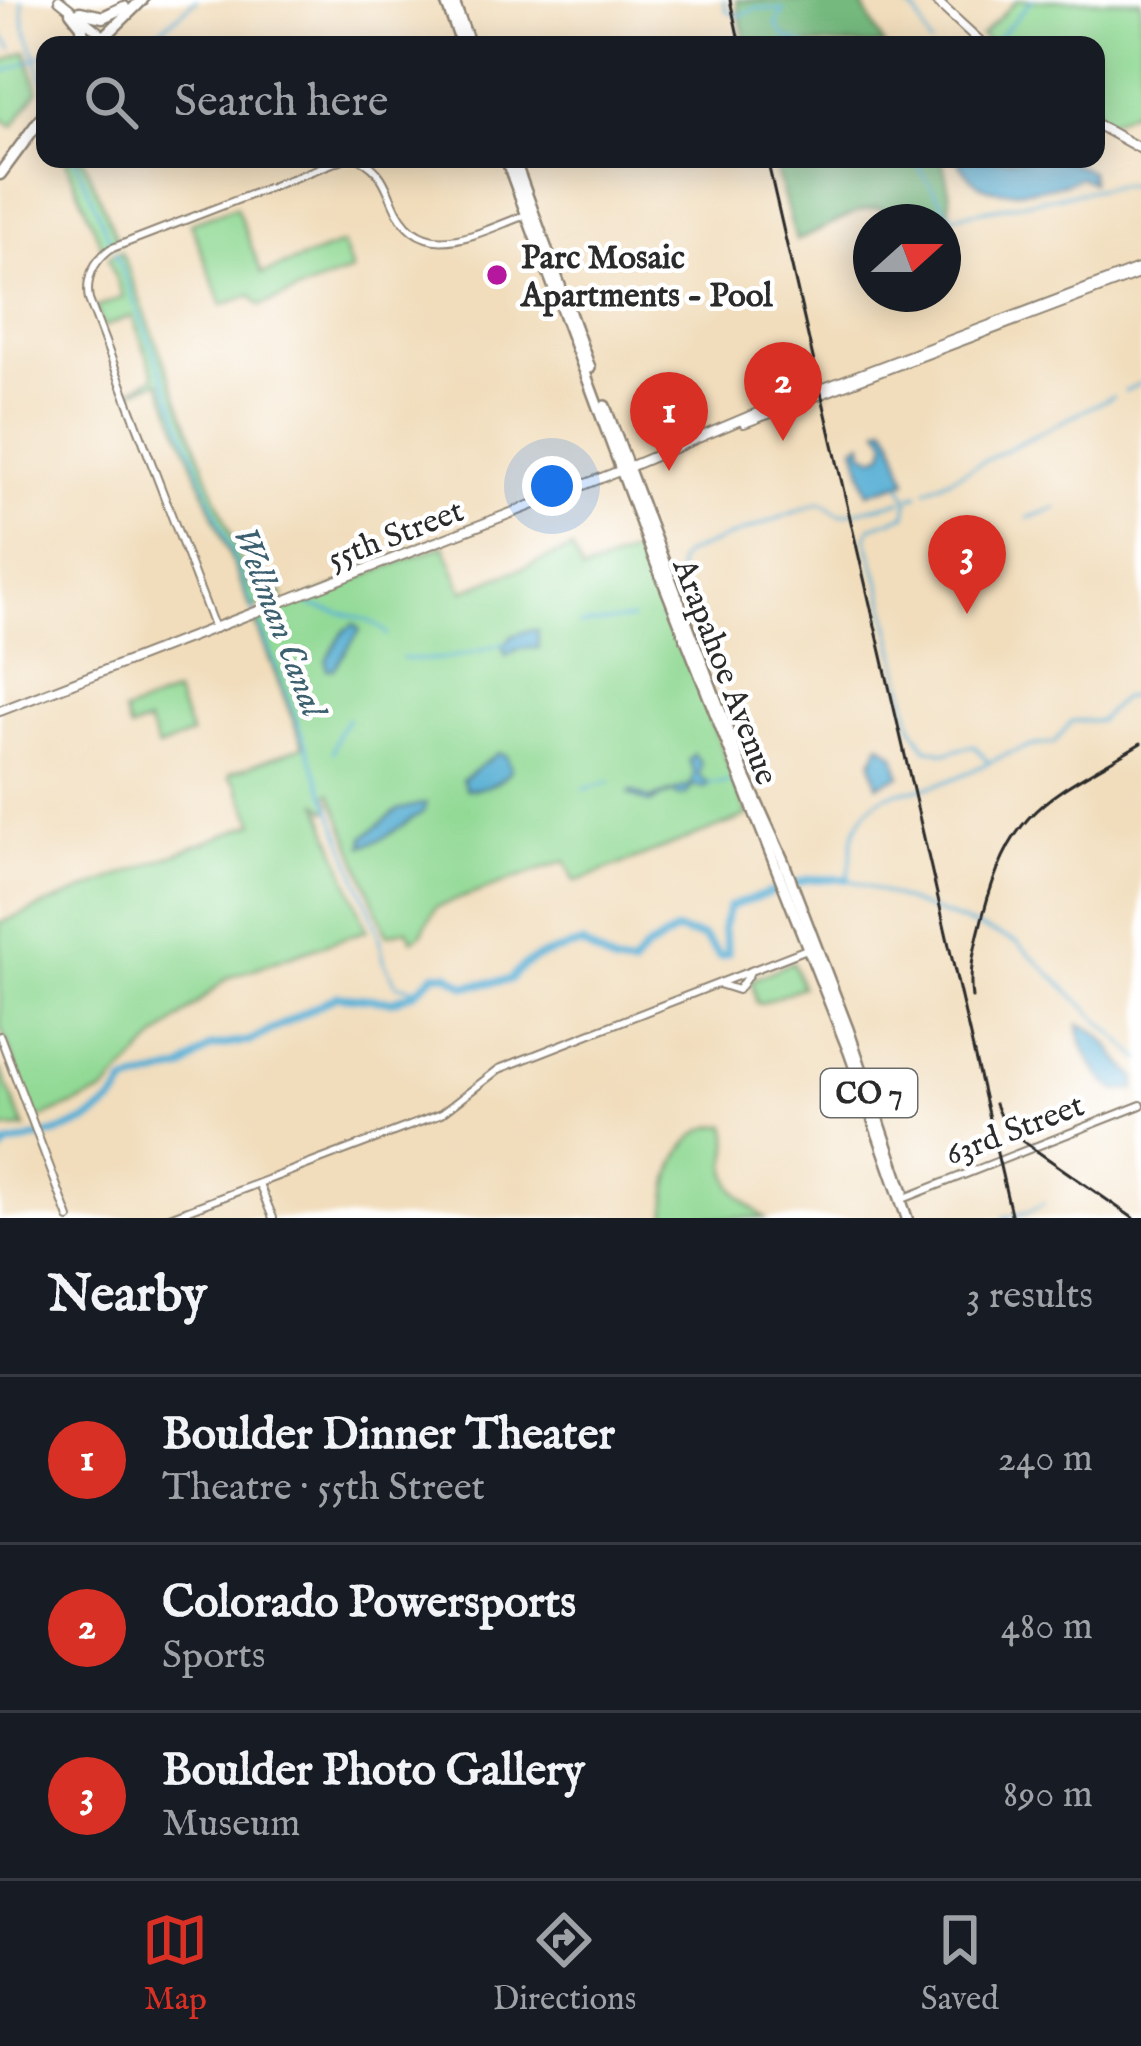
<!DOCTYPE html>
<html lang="en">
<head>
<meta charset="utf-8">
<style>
  :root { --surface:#171b24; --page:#20242c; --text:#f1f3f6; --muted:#9ea1a6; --line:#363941; --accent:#d93025 }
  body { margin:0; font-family:"IM FELL English",serif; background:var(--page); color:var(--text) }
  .compass { position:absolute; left:853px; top:204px; width:108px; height:108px; border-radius:50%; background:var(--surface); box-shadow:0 6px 30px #0003; rotate:69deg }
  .you { position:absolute; left:552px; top:486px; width:42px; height:42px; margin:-30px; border:9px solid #fff; border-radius:50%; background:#1a73e8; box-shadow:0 0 0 18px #1a73e833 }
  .badge { display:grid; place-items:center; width:78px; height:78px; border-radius:50%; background:var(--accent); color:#fff; font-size:39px; font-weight:700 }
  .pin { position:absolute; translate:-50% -99px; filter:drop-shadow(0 3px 6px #0008) }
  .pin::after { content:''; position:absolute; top:63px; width:42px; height:36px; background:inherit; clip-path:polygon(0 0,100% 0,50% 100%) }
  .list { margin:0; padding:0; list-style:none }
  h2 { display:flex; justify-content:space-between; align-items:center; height:156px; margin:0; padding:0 48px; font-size:51px }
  h2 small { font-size:39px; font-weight:400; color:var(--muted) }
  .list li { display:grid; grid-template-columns:78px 1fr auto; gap:36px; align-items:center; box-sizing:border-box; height:168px; padding:0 48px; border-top:3px solid var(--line) }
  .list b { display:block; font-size:45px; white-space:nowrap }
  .list p { margin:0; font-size:39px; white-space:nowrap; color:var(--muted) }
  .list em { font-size:39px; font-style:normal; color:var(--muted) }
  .icon { flex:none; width:66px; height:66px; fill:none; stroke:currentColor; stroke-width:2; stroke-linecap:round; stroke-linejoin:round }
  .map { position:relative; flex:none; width:1141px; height:1218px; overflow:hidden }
  .search { position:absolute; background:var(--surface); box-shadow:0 6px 30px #0003; left:36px; right:36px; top:36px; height:132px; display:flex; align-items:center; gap:30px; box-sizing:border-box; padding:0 42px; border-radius:24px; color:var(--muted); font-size:45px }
  .sheet { height:660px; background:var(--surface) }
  nav { display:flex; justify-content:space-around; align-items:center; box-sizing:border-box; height:168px; border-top:3px solid var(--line); background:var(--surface); font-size:33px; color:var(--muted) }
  nav a { display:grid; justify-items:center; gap:6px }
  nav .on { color:var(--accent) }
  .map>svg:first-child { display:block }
</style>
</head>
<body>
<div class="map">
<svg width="1141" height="1218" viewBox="0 0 1141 1218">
  <rect width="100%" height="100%" fill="#fff"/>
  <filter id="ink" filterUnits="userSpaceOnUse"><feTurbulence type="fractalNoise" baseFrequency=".00833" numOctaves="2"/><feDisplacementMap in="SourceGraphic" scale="24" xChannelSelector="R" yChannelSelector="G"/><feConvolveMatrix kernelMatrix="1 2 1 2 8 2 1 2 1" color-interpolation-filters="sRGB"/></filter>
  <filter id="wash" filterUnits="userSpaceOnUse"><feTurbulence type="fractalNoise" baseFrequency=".004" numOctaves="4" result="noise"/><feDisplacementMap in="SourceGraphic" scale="48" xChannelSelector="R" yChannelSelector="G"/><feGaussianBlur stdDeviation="2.7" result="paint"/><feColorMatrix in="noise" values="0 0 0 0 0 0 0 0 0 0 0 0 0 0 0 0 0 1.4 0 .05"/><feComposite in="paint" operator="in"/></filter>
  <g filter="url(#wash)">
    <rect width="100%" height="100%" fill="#f1ddbc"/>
    <g fill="#91d994" stroke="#5e8260" stroke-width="3">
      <polygon points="1017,0 1141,0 1141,108 1107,122 1096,114 1096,45 994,45 981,36"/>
      <polygon points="26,51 38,91 13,126 0,118 0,63"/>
      <polygon points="65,159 83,159 118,241 103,249"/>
      <polygon points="236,207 262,274 342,244 352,271 260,306 251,295 222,305 191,223"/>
      <polygon points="121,251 250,585 258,594 272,581 284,596 251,609 160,381 128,392 155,376 132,316 103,327 96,308 123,297 108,258"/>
      <polygon points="444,545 463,591 572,549 582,572 645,548 748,816 575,882 565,861 436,907 421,934 412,940 407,929 387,935 331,793 327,795 331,806 327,811 318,802 367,930 227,978 159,1036 105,1092 36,1120 0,1025 0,923 255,823 236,783 229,777 231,773 303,746 254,619"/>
      <polygon points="175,693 191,735 158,748 148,723 130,730 124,713"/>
      <polygon points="793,962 802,987 760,1004 756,1002 752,980"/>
      <polygon points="0,1068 25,1128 0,1129"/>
      <path d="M 727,1126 C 732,1140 728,1150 727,1164 C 726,1190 748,1204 765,1218 L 667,1218 C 664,1180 682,1122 727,1126 Z"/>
    </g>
    <g fill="#74b97e" stroke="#507254" stroke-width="3">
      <polygon points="736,0 860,1 884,45 746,45"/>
      <polygon points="773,159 942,159 950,195 949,253 943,249 943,222 906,222 878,207 859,211 796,241"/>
    </g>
    <g fill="#56afd4" stroke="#406d80" stroke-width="3">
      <path d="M 957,159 L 1062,159 L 1090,171 L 1091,182 L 1080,177 C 1060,188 1005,196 984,187 C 971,181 964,170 957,159 Z"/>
      <polygon points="885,425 892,435 907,481 868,493 855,446 863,442 864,452 874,457 884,453 887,441 879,428"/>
      <polygon points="354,624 360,630 334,669 327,669 326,660 344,631"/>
      <polygon points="529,630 537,630 539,648 518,649 506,656 503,648 512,636"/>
      <polygon points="880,744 895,755 900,776 877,785 872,762"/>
      <path d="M 498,753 L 506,755 L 511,769 C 501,785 484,789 466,789 L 462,780 Z"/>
      <polygon points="694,754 701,763 699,775 709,784 706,788 693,786 686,795 677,796 674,792 649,803 629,794 631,791 650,799 691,785 694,773 689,760"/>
      <polygon points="426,803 424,811 382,839 363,846 364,837 398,810"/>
      <path d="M 1079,1024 C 1110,1034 1112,1057 1136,1078 L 1135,1089 L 1117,1091 C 1096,1078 1080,1048 1079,1024 Z"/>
    </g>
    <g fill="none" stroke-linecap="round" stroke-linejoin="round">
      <g stroke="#56afd4" stroke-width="3">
        <polyline points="22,0 24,24 45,84"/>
        <polyline points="724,0 726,10 738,16 755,8 784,10 776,24 784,37 804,45"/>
        <polyline points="899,0 917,14 931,45"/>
        <polyline points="0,3 3,0"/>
        <polyline points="0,31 12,49"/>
        <polyline points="143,45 196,0"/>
        <polyline points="437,45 438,44"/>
        <polyline points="992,45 1032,0"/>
        <polyline points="0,74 45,54"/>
        <polyline points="75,159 111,243"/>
        <polyline points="914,159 947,211 954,216 1119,185 1141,185"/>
        <polyline points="115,252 377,929 385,964 397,985 419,989"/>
        <polyline points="1125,391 1141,383"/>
        <polyline points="901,485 908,501 906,515 871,527 866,537 881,586 912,726 926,748 946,753 974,745 989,763"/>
        <polyline points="927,490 1113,396"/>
        <polyline points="911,497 918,494"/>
        <polyline points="1028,518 1056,508"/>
        <polyline points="679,578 678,562 685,554 821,502 840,515 902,501"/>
        <path d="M 303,601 C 326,615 374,613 387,635"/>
        <polyline points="662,618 673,634 680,636"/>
        <polyline points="579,625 632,619"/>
        <path d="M 402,658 C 436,664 474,653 506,643"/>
        <path d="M 1141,694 L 1121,699 L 1099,721 L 1072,721 L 1054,743 C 1014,744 979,771 939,784 C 922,790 899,789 884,797 C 876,801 867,809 863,816 C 845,842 856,856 847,879 L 1017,942 L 1141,1060"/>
        <polyline points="333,752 339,731 348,719"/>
        <polyline points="709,784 729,782"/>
        <polyline points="584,789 610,782"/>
        <polyline points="1014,1215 1029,1212 1044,1203"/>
        <polyline points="1003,1218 1010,1216"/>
      </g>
      <path stroke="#56afd4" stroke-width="8" d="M 0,1153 L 7,1145 C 50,1135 103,1126 126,1084 L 183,1069 L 210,1047 L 250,1041 L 337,996 L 393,1001 L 415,992 L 435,974 L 448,974 L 465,986 L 510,980 C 529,954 553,953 582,944 L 613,964 L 632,967 L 644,951 L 676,931 L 703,937 L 720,956 L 728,953 L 723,928 L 729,907 L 809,879 L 847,879"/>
    </g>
  </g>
  <g filter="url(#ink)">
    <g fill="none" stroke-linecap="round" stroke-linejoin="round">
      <defs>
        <g id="tertiary">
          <path d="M 360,159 C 380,170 385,183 393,203 C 420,269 480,231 526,215"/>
          <path d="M 215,629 L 89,300 C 85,279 94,261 110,249 L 343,159"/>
          <polyline points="719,984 738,990 749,974"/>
          <polyline points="0,1036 69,1218"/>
          <polyline points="259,1184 273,1218"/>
          <polyline points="905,1198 1141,1105"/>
          <polyline points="167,1218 441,1114 499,1069 812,947"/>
        </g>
        <g id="secondary">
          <polyline points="59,0 104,36"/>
          <polyline points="935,0 984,45"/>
          <polyline points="1096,124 1141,149"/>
          <polyline points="744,423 1141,273"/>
          <polyline points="0,711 622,470 750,416 1141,268"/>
        </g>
        <g id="primary">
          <polyline points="445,0 462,45"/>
          <polyline points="453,0 470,45"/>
          <polyline points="506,159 653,556 849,1052 907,1218"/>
          <polyline points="514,159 590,368"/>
          <polyline points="605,406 745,776 783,860 848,1029 903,1192"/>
        </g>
        <g id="trunk">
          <polyline points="71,12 82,26 83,45"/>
          <polyline points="80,12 103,17 124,7"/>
          <polyline points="96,45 142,0"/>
          <polyline points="0,174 45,113"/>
        </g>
      </defs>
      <use href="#tertiary" stroke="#8e8474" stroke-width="10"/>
      <use href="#secondary" stroke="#8e8474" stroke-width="12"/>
      <use href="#primary" stroke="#8e8474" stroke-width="14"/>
      <use href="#trunk" stroke="#8e8474" stroke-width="15"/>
      <use href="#tertiary" stroke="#fff" stroke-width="6"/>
      <use href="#secondary" stroke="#fff" stroke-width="8"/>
      <use href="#primary" stroke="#fff" stroke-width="9"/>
      <use href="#trunk" stroke="#fff" stroke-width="10"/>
      <g stroke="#2b2b2b" stroke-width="3">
        <polyline points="730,0 740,45"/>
        <polyline points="767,159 1012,1218"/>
        <path d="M 972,998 C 968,969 976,943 983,915 C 1012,804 1050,798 1141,743"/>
        <polyline points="995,1104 1003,1123 1018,1138 1133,1218"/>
      </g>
    </g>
  </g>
  <circle fill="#b5179e" stroke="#fff" stroke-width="4.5" cx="497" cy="275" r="12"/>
  <g text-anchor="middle" stroke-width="9" stroke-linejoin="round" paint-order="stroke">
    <rect fill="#fff" stroke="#6b6b6b" stroke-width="3" x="821" y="1069" width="96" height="48" rx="9"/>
    <g font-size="30" font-weight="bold" fill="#2b2b2b">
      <text x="869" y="1103">CO 7</text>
    </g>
    <g font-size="33" font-weight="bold" fill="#2b2b2b" stroke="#fff" text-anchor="start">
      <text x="521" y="268">Parc Mosaic<tspan x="521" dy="38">Apartments - Pool</tspan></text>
    </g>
    <g font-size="33" fill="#2b2b2b" stroke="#fff">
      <text transform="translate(395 533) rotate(-21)" y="12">55th Street</text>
      <text transform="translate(727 671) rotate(69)" y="12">Arapahoe Avenue</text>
      <text transform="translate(1014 1128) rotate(-21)" y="12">63rd Street</text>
    </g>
    <g font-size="36" font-style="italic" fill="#3c606f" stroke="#fff">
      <text transform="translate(281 621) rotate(69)" y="13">Wellman Canal</text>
    </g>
  </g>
</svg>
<svg class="compass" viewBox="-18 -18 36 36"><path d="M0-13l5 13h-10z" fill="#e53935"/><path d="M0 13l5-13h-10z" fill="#9ea1a6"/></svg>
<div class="you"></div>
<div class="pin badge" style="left:669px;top:471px">1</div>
<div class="pin badge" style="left:783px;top:441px">2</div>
<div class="pin badge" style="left:967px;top:614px">3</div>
<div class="search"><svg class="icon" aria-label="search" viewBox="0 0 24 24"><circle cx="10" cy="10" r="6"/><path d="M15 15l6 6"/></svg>Search here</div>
</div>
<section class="sheet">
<h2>Nearby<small>3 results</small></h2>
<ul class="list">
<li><span class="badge">1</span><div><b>Boulder Dinner Theater</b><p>Theatre · 55th Street</p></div><em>240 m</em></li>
<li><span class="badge">2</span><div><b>Colorado Powersports</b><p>Sports</p></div><em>480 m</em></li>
<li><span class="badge">3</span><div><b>Boulder Photo Gallery</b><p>Museum</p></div><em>890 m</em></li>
</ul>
</section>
<nav>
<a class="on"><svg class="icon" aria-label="map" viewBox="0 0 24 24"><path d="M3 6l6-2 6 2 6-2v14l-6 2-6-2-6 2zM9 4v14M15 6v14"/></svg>Map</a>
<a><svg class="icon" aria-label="directions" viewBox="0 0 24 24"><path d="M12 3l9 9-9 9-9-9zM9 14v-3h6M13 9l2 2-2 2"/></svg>Directions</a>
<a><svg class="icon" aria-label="saved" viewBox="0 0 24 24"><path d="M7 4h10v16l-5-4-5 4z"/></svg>Saved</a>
</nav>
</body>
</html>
